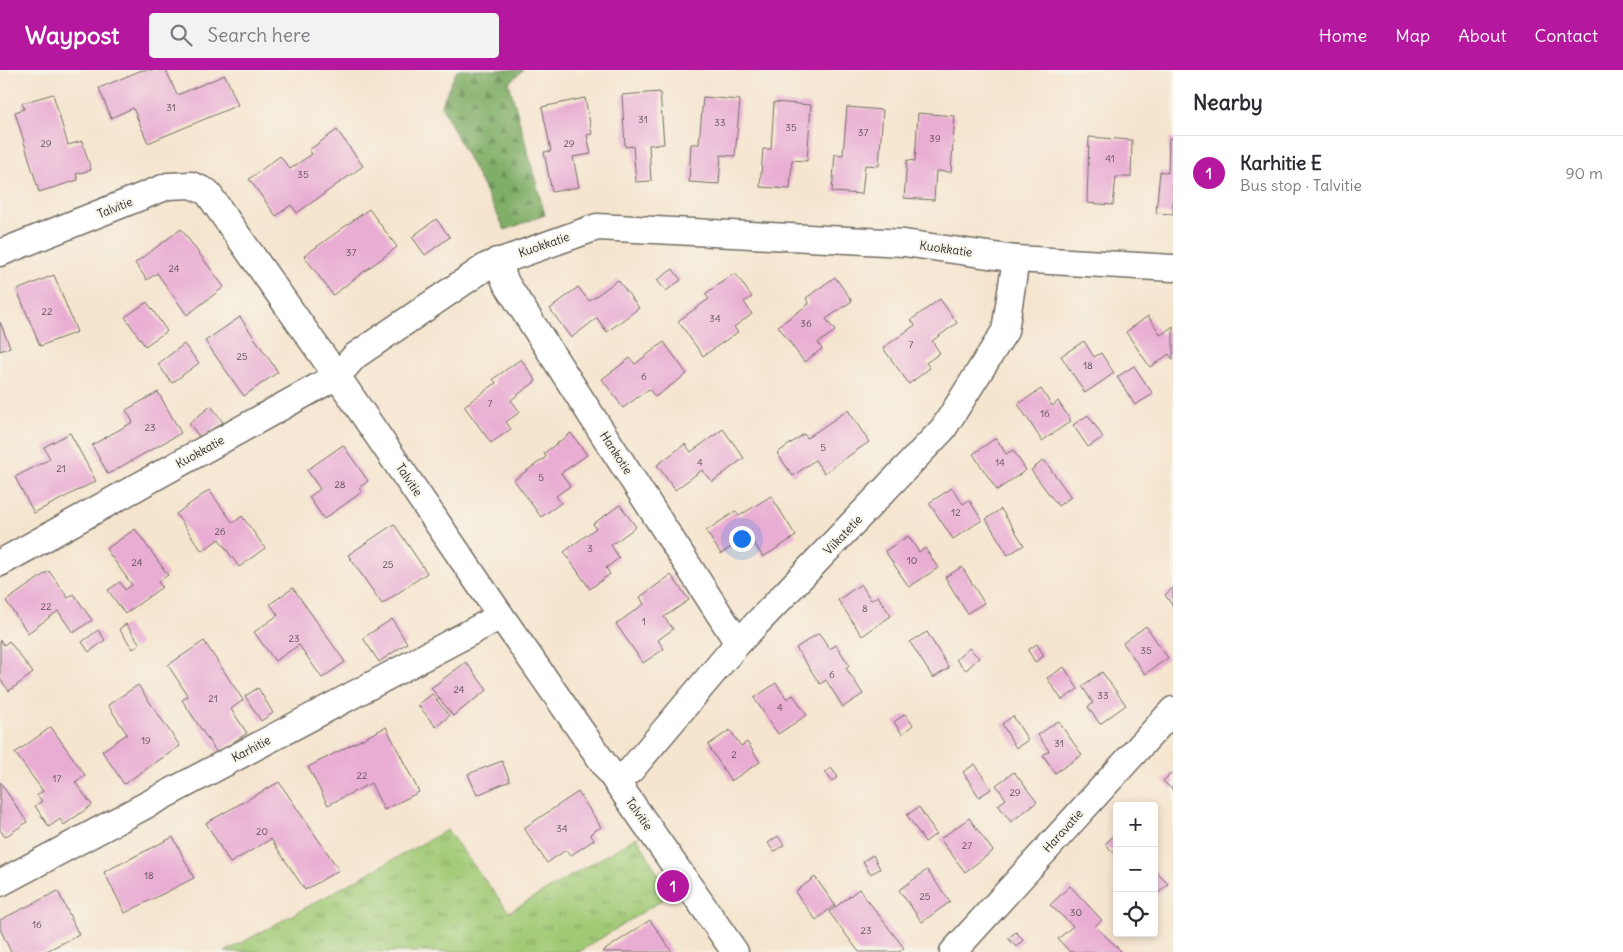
<!DOCTYPE html>
<html lang="en">
<head>
<meta charset="utf-8">
<style>
  :root { --surface:#fff; --page:#f2f2f3; --text:#2b2b33; --muted:#7c7c81; --line:#e1e1e2; --accent:#b5179e }
  body { margin:0; font-family:Delius,sans-serif; background:var(--page); color:var(--text) }
  .controls { position:absolute; right:15px; bottom:15px; display:grid; overflow:hidden; border-radius:5px; box-shadow:0 2px 8px #0003 }
  .controls button { width:45px; height:45px; display:grid; place-items:center; padding:0; border:0; border-bottom:1px solid var(--line); background:var(--surface); color:var(--text); font:25px sans-serif }
  .you { position:absolute; left:741px; top:468px; width:18px; height:18px; margin:-12px; border:4px solid #fff; border-radius:50%; background:#1a73e8; box-shadow:0 0 0 8px #1a73e833 }
  .badge { display:grid; place-items:center; width:32px; height:32px; border-radius:50%; background:var(--accent); color:#fff; font-size:16px; font-weight:700 }
  .pin { position:absolute; translate:-50% -50%; border:2px solid #fff; box-shadow:0 1px 5px #0006 }
  .list { margin:0; padding:0; list-style:none }
  h2 { display:flex; justify-content:space-between; align-items:center; height:65px; margin:0; padding:0 20px; font-size:21px }
  h2 small { font-size:16px; font-weight:400; color:var(--muted) }
  .list li { display:grid; grid-template-columns:32px 1fr auto; gap:15px; align-items:center; box-sizing:border-box; height:75px; padding:0 20px; border-top:1px solid var(--line) }
  .list b { display:block; font-size:19px; white-space:nowrap }
  .list p { margin:0; font-size:16px; white-space:nowrap; color:var(--muted) }
  .list em { font-size:16px; font-style:normal; color:var(--muted) }
  .icon { flex:none; width:28px; height:28px; fill:none; stroke:currentColor; stroke-width:2; stroke-linecap:round; stroke-linejoin:round }
  .map { position:relative; flex:none; width:1173px; height:882px; overflow:hidden }
  header { display:flex; align-items:center; gap:30px; box-sizing:border-box; height:70px; padding:0 25px; background:var(--accent); color:#fff }
  header strong { font-size:24px }
  nav { display:flex; gap:28px; margin-inline-start:auto; font-size:18px }
  .search { width:350px; height:45px; background:var(--page); display:flex; align-items:center; gap:12px; box-sizing:border-box; padding:0 18px; border-radius:5px; color:var(--muted); font-size:19px }
  main { display:flex }
  aside { flex:1; background:var(--surface) }
  .map>svg:first-child { display:block }
</style>
</head>
<body>
<header>
<strong>Waypost</strong>
<div class="search"><svg class="icon" aria-label="search" viewBox="0 0 24 24"><circle cx="10" cy="10" r="6"/><path d="M15 15l6 6"/></svg>Search here</div>
<nav><a>Home</a><a>Map</a><a>About</a><a>Contact</a></nav>
</header>
<main>
<div class="map">
<svg width="1173" height="882" viewBox="0 0 1173 882">
  <defs>
    <pattern id="forest-firs" width="22" height="20" patternUnits="userSpaceOnUse" patternTransform="scale(1.25)"><rect width="22" height="20" fill="#80ae67"/><path d="M5 1l3.5 6h-7zM16 11l3.5 6h-7z" fill="#698e55"/></pattern>
    <pattern id="park-tufts" width="24" height="20" patternUnits="userSpaceOnUse" patternTransform="scale(1.25)"><rect width="24" height="20" fill="#a1ca76"/><path d="M3 7l-1-3M5 7V3M7 7l1-3M15 17l-1-3M17 17v-4M19 17l1-3" fill="none" stroke="#83a461"/></pattern>
  </defs>
  <rect width="100%" height="100%" fill="#f7f3e8"/>
  <filter id="ink" filterUnits="userSpaceOnUse"><feTurbulence type="fractalNoise" baseFrequency=".02" numOctaves="2"/><feDisplacementMap in="SourceGraphic" scale="10" xChannelSelector="R" yChannelSelector="G"/><feConvolveMatrix kernelMatrix="1 2 1 2 8 2 1 2 1" color-interpolation-filters="sRGB"/></filter>
  <filter id="wash" filterUnits="userSpaceOnUse"><feTurbulence type="fractalNoise" baseFrequency=".0096" numOctaves="4" result="noise"/><feDisplacementMap in="SourceGraphic" scale="20" xChannelSelector="R" yChannelSelector="G"/><feGaussianBlur stdDeviation="1.12" result="paint"/><feColorMatrix in="noise" values="0 0 0 0 0 0 0 0 0 0 0 0 0 0 0 0 0 1.4 0 .05"/><feComposite in="paint" operator="in"/></filter>
  <g filter="url(#wash)">
    <rect width="100%" height="100%" fill="#f5e5cf"/>
    <polygon fill="url(#forest-firs)" stroke="#566c49" points="457,0 523,0 509,13 545,145 505,160 441,35"/>
    <polygon fill="url(#park-tufts)" stroke="#667a50" points="447,760 509,842 637,767 670,825 579,882 225,882"/>
    <g id="blocks">
      <g fill="#e9add3">
        <polygon points="142,0 166,0 177,25 225,5 238,35 148,73 133,38 111,48 99,18"/>
        <polygon points="660,22 664,74 649,75 651,111 636,112 633,76 625,77 622,25"/>
        <polygon points="53,24 68,75 82,71 91,100 76,104 78,110 39,122 15,42 24,39 22,33"/>
        <polygon points="703,27 740,30 735,86 721,85 719,114 689,112 691,74 699,74"/>
        <polygon points="585,28 592,64 587,65 591,84 573,87 579,117 552,122 544,82 551,81 542,37"/>
        <polygon points="774,32 811,35 807,91 792,90 790,119 760,117 763,79 771,79"/>
        <polygon points="847,37 883,40 879,96 865,95 862,124 832,122 835,84 843,85"/>
        <polygon points="918,43 955,46 951,102 936,101 934,130 904,128 907,90 915,91"/>
        <polygon points="337,60 363,96 297,143 291,135 276,146 249,109 280,86 290,99 312,84 309,80"/>
        <polygon points="1089,67 1132,70 1131,107 1116,107 1113,135 1087,133"/>
        <polygon points="1169,68 1173,69 1173,144 1156,143 1160,101 1168,103"/>
        <polygon points="369,139 397,177 333,225 304,186"/>
        <polygon points="436,149 450,167 425,185 412,167"/>
        <polygon points="181,159 224,217 187,245 157,203 147,210 135,193"/>
        <polygon points="673,199 681,210 666,221 657,210"/>
        <polygon points="735,203 752,227 744,232 752,244 734,257 738,262 703,286 678,251 709,229 705,224"/>
        <polygon points="54,205 77,262 40,276 17,220"/>
        <polygon points="835,207 852,231 826,249 835,261 818,273 822,279 804,292 778,256 809,234 806,228"/>
        <polygon points="618,210 639,238 607,262 597,248 571,268 550,239 578,217 589,231"/>
        <polygon points="940,229 957,253 932,271 940,283 926,293 930,298 909,314 883,278 915,255 911,250"/>
        <polygon points="147,232 167,261 145,276 125,247"/>
        <polygon points="1148,246 1161,265 1173,256 1173,290 1169,284 1150,297 1126,262"/>
        <polygon points="240,247 278,302 244,326 205,271"/>
        <polygon points="0,252 10,277 0,281"/>
        <polygon points="1084,271 1094,287 1101,283 1114,303 1085,323 1061,286"/>
        <polygon points="664,272 687,304 655,327 649,319 623,338 602,309 630,288 635,294"/>
        <polygon points="184,274 199,293 172,313 158,294"/>
        <polygon points="521,289 536,311 511,330 520,342 506,352 511,359 491,373 464,336 496,313 493,309"/>
        <polygon points="1134,296 1153,324 1135,335 1117,307"/>
        <polygon points="1041,319 1052,336 1058,331 1071,351 1042,371 1018,334"/>
        <polygon points="158,322 181,363 108,404 92,375 133,352 126,340"/>
        <polygon points="211,336 223,352 200,368 189,353"/>
        <polygon points="848,340 869,372 824,403 815,390 793,406 777,383 804,364 807,368"/>
        <polygon points="1088,345 1103,367 1088,377 1073,355"/>
        <polygon points="723,359 744,388 712,412 702,400 675,420 657,395 685,374 691,382"/>
        <polygon points="70,363 96,411 34,443 15,407 50,389 44,377"/>
        <polygon points="571,363 587,385 561,403 570,416 556,426 561,433 541,447 514,410 546,387 544,383"/>
        <polygon points="996,368 1006,384 1013,380 1026,400 997,420 973,384"/>
        <polygon points="343,375 368,411 359,418 362,422 324,449 309,427 320,419 307,400"/>
        <polygon points="1044,390 1071,427 1058,436 1031,400"/>
        <polygon points="952,418 963,434 969,430 982,450 953,469 929,433"/>
        <polygon points="209,420 233,453 242,446 265,478 239,497 219,469 202,481 176,444"/>
        <polygon points="771,426 796,466 763,487 749,465 721,484 706,461 736,441 739,446"/>
        <polygon points="620,435 636,457 611,475 619,488 606,498 610,504 590,519 564,482 596,458 593,454"/>
        <polygon points="1001,439 1024,475 1008,485 986,449"/>
        <polygon points="394,454 427,503 382,534 348,485"/>
        <polygon points="135,459 168,505 158,512 162,517 125,544 108,520 120,512 125,520 132,515 106,479"/>
        <polygon points="908,466 919,482 925,478 938,498 909,517 885,481"/>
        <polygon points="962,497 984,533 967,543 945,507"/>
        <polygon points="49,501 68,528 74,524 92,550 73,563 58,541 28,563 6,531"/>
        <polygon points="671,505 689,530 664,547 673,559 658,570 664,579 643,593 616,554 644,534 640,527"/>
        <polygon points="861,514 871,530 878,526 891,546 862,566 838,530"/>
        <polygon points="293,518 345,592 322,608 299,575 275,591 254,562 278,545 270,534"/>
        <polygon points="1173,518 1173,536 1165,525"/>
        <polygon points="392,549 407,573 379,592 363,568"/>
        <polygon points="126,554 140,574 133,579 119,559"/>
        <polygon points="1146,556 1168,588 1145,604 1123,573"/>
        <polygon points="98,560 105,570 89,582 82,572"/>
        <polygon points="927,562 949,598 933,608 910,572"/>
        <polygon points="819,563 830,579 836,575 849,595 846,598 863,624 843,637 826,610 820,614 796,578"/>
        <polygon points="0,570 4,575 9,571 33,603 9,621 0,609"/>
        <polygon points="204,571 243,630 231,639 247,663 217,683 182,630 188,626 168,595"/>
        <polygon points="1037,574 1044,586 1035,592 1028,580"/>
        <polygon points="969,578 979,588 966,600 956,590"/>
        <polygon points="466,592 487,620 453,646 431,618"/>
        <polygon points="1064,597 1078,619 1062,630 1047,608"/>
        <polygon points="1102,602 1126,635 1100,654 1088,637 1093,633 1082,616"/>
        <polygon points="776,613 787,629 793,625 807,645 778,664 754,628"/>
        <polygon points="138,615 180,676 124,714 102,681 127,664 108,635"/>
        <polygon points="258,618 273,643 261,651 245,626"/>
        <polygon points="432,624 449,646 436,657 418,635"/>
        <polygon points="905,644 913,655 902,664 894,652"/>
        <polygon points="1013,646 1028,670 1016,678 1002,654"/>
        <polygon points="1058,651 1082,685 1055,703 1043,685 1049,681 1038,665"/>
        <polygon points="51,657 85,705 75,712 92,735 64,755 60,749 49,757 35,736 42,731 37,725 43,721 15,683"/>
        <polygon points="386,657 419,722 384,740 371,713 328,735 308,697"/>
        <polygon points="730,660 741,676 747,672 760,692 731,711 708,675"/>
        <polygon points="502,691 510,711 477,725 468,704"/>
        <polygon points="975,694 991,719 979,727 963,702"/>
        <polygon points="831,698 838,707 832,711 825,702"/>
        <polygon points="1014,702 1037,732 1011,752 998,735 1006,729 996,715"/>
        <polygon points="1173,702 1173,720 1163,711"/>
        <polygon points="0,712 27,752 5,767 0,760"/>
        <polygon points="279,712 339,800 305,820 271,769 230,793 206,753"/>
        <polygon points="578,722 601,757 590,764 594,770 570,786 566,780 547,793 524,758"/>
        <polygon points="919,737 936,764 925,772 907,745"/>
        <polygon points="969,748 993,781 965,802 940,769"/>
        <polygon points="1117,763 1117,786 1105,774"/>
        <polygon points="778,766 784,775 774,782 768,773"/>
        <polygon points="173,767 194,808 125,843 104,802"/>
        <polygon points="873,785 880,799 870,804 863,791"/>
        <polygon points="927,800 950,832 922,852 899,820"/>
        <polygon points="1154,800 1168,814 1154,827"/>
        <polygon points="815,807 835,835 816,850 795,822"/>
        <polygon points="1070,816 1102,850 1095,856 1122,882 1070,882 1058,869 1073,856 1050,835"/>
        <polygon points="859,819 904,878 899,882 859,882 829,842"/>
        <polygon points="58,821 79,865 44,882 11,882 0,859 0,850"/>
        <polygon points="650,850 672,882 602,882"/>
        <polygon points="1016,862 1023,870 1016,877 1008,868"/>
      </g>
    </g>
  </g>
  <g filter="url(#ink)">
    <use href="#blocks" fill-opacity="0" stroke="#726c64" stroke-width="1"/>
    <g fill="none" stroke-linecap="round" stroke-linejoin="round">
      <defs>
        <g id="street">
          <polyline points="0,183 168,116 191,115 207,122 337,306 501,546 735,882"/>
          <polyline points="497,191 506,213 738,573"/>
          <polyline points="0,493 337,306 355,286 487,196 597,157 904,173 1016,189 1173,198"/>
          <polyline points="616,711 631,700 738,573 943,359 1005,261 1016,189"/>
          <polyline points="0,813 501,546"/>
          <polyline points="953,882 1173,640"/>
        </g>
      </defs>
      <use href="#street" stroke="#726c64" stroke-width="29"/>
      <use href="#street" stroke="#fff" stroke-width="26"/>
    </g>
  </g>
  <g text-anchor="middle" stroke-width="4" stroke-linejoin="round" paint-order="stroke">
    <g font-size="10" fill="#5a4c55">
      <text x="171" y="41">31</text>
      <text x="643" y="53">31</text>
      <text x="720" y="56">33</text>
      <text x="791" y="61">35</text>
      <text x="863" y="66">37</text>
      <text x="935" y="72">39</text>
      <text x="46" y="77">29</text>
      <text x="569" y="77">29</text>
      <text x="1110" y="92">41</text>
      <text x="303" y="108">35</text>
      <text x="351" y="186">37</text>
      <text x="174" y="202">24</text>
      <text x="47" y="245">22</text>
      <text x="715" y="252">34</text>
      <text x="806" y="257">36</text>
      <text x="911" y="278">7</text>
      <text x="242" y="290">25</text>
      <text x="1088" y="299">18</text>
      <text x="644" y="310">6</text>
      <text x="490" y="337">7</text>
      <text x="1045" y="347">16</text>
      <text x="150" y="361">23</text>
      <text x="823" y="381">5</text>
      <text x="700" y="396">4</text>
      <text x="1000" y="396">14</text>
      <text x="61" y="402">21</text>
      <text x="541" y="411">5</text>
      <text x="340" y="418">28</text>
      <text x="956" y="446">12</text>
      <text x="220" y="465">26</text>
      <text x="590" y="482">3</text>
      <text x="912" y="494">10</text>
      <text x="137" y="496">24</text>
      <text x="388" y="498">25</text>
      <text x="46" y="540">22</text>
      <text x="865" y="542">8</text>
      <text x="644" y="555">1</text>
      <text x="294" y="572">23</text>
      <text x="1146" y="584">35</text>
      <text x="832" y="608">6</text>
      <text x="459" y="623">24</text>
      <text x="1103" y="629">33</text>
      <text x="213" y="632">21</text>
      <text x="780" y="641">4</text>
      <text x="146" y="674">19</text>
      <text x="1059" y="677">31</text>
      <text x="734" y="688">2</text>
      <text x="362" y="709">22</text>
      <text x="57" y="712">17</text>
      <text x="1015" y="726">29</text>
      <text x="562" y="762">34</text>
      <text x="262" y="765">20</text>
      <text x="967" y="779">27</text>
      <text x="149" y="809">18</text>
      <text x="925" y="830">25</text>
      <text x="1076" y="846">30</text>
      <text x="37" y="858">16</text>
      <text x="866" y="864">23</text>
    </g>
    <g font-size="12" fill="#2b2b2b" stroke="#f7f3e8">
      <text transform="translate(115 138) rotate(-22)" y="4">Talvitie</text>
      <text transform="translate(544 175) rotate(-19)" y="4">Kuokkatie</text>
      <text transform="translate(946 179) rotate(8)" y="4">Kuokkatie</text>
      <text transform="translate(200 382) rotate(-29)" y="4">Kuokkatie</text>
      <text transform="translate(616 383) rotate(57)" y="4">Hankotie</text>
      <text transform="translate(409 410) rotate(56)" y="4">Talvitie</text>
      <text transform="translate(843 465) rotate(-46)" y="4">Viikatetie</text>
      <text transform="translate(251 679) rotate(-28)" y="4">Karhitie</text>
      <text transform="translate(639 744) rotate(55)" y="4">Talvitie</text>
      <text transform="translate(1063 761) rotate(-48)" y="4">Haravatie</text>
    </g>
  </g>
</svg>
<div class="controls">
<button>+</button>
<button>−</button>
<button><svg class="icon" aria-label="locate" viewBox="0 0 24 24"><circle cx="12" cy="12" r="6"/><path d="M12 2v4M12 18v4M2 12h4M18 12h4"/></svg></button>
</div>
<div class="you"></div>
<div class="pin badge" style="left:673px;top:816px">1</div>
</div>
<aside>
<h2>Nearby<small></small></h2>
<ul class="list">
<li><span class="badge">1</span><div><b>Karhitie E</b><p>Bus stop · Talvitie</p></div><em>90 m</em></li>
</ul>
</aside>
</main>
</body>
</html>
